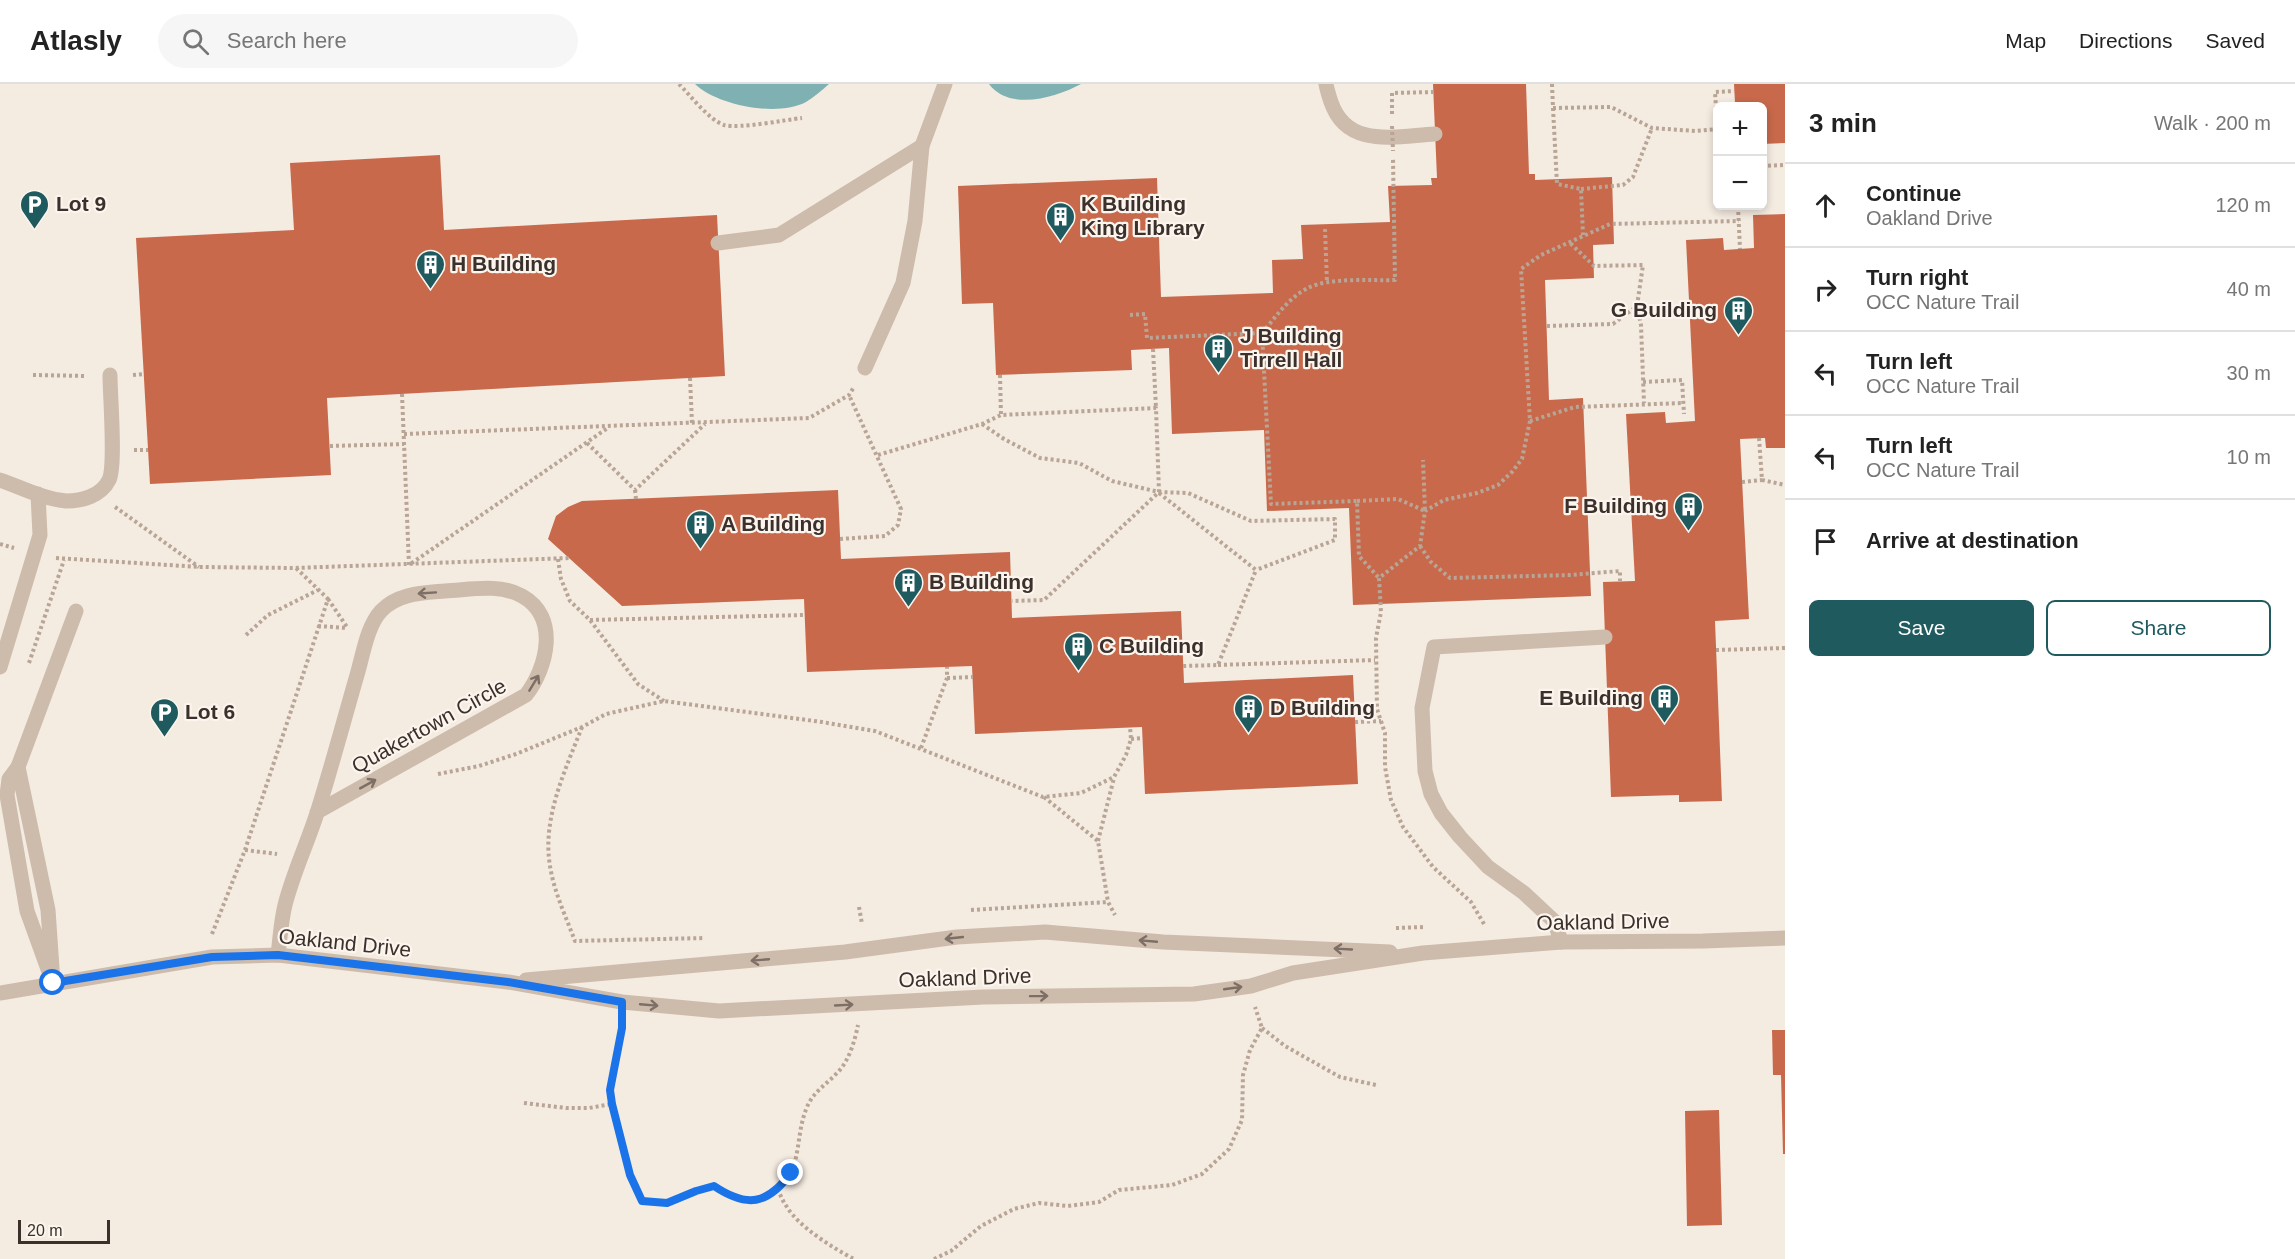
<!DOCTYPE html>
<html lang="en">
<head>
<meta charset="utf-8">
<style>
  :root { --surface:#fff; --page:#f6f6f6; --text:#222; --muted:#767676; --line:#e0e0e0; --accent:#1f5a5e }
  body { margin:0; font-family:Arial,sans-serif; background:var(--page); color:var(--text) }
  .controls { position:absolute; right:18px; top:18px; display:grid; overflow:hidden; border-radius:9px; box-shadow:0 3px 9px #0003 }
  .controls button { width:54px; height:54px; display:grid; place-items:center; padding:0; border:0; border-bottom:2px solid var(--line); background:var(--surface); color:var(--text); font:30px sans-serif }
  .scale { position:absolute; left:18px; bottom:15px; width:92px; box-sizing:border-box; padding-left:6px; border:3px solid #3b302b; border-top:0; font-size:16px; line-height:21px; white-space:nowrap; color:#3b302b; -webkit-text-stroke:4px #fbf5ee; paint-order:stroke }
  .stop { position:absolute; width:18px; height:18px; margin:-14px; border:4px solid #1a73e8; border-radius:50%; background:#fff }
  .stop.end { background:#1a73e8; border-color:#fff; box-shadow:0 2px 6px #0008 }
  .list { margin:0; padding:0; list-style:none }
  h2 { display:flex; justify-content:space-between; align-items:center; height:78px; margin:0; padding:0 24px; font-size:26px }
  h2 small { font-size:20px; font-weight:400; color:var(--muted) }
  .list li { display:grid; grid-template-columns:39px 1fr auto; gap:18px; align-items:center; box-sizing:border-box; height:84px; padding:0 24px; border-top:2px solid var(--line) }
  .list b { display:block; font-size:22px; white-space:nowrap }
  .list p { margin:0; font-size:20px; white-space:nowrap; color:var(--muted) }
  .list em { font-size:20px; font-style:normal; color:var(--muted) }
  .actions { display:flex; gap:12px; padding:18px 24px }
  .actions a { flex:1; padding:14px 0; border:2px solid var(--accent); border-radius:9px; text-align:center; font-size:21px; color:var(--accent) }
  .actions .main { background:var(--accent); color:#fff }
  .icon { flex:none; width:33px; height:33px; fill:none; stroke:currentColor; stroke-width:2; stroke-linecap:round; stroke-linejoin:round }
  .map { position:relative; flex:none; width:1785px; height:1175px; overflow:hidden }
  header { display:flex; align-items:center; gap:36px; box-sizing:border-box; height:84px; padding:0 30px; background:var(--surface); border-bottom:2px solid var(--line) }
  header strong { font-size:28px }
  nav { display:flex; gap:33px; margin-inline-start:auto; font-size:21px }
  .search { width:420px; height:54px; background:var(--page); display:flex; align-items:center; gap:15px; box-sizing:border-box; padding:0 21px; border-radius:33px; color:var(--muted); font-size:22px }
  main { display:flex }
  aside { flex:1; background:var(--surface) }
  .map>svg:first-child { display:block }
</style>
</head>
<body>
<header>
<strong>Atlasly</strong>
<div class="search"><svg class="icon" aria-label="search" viewBox="0 0 24 24"><circle cx="10" cy="10" r="6"/><path d="M15 15l6 6"/></svg>Search here</div>
<nav><a>Map</a><a>Directions</a><a>Saved</a></nav>
</header>
<main>
<div class="map">
<svg width="1785" height="1175" viewBox="0 0 1785 1175">
  <rect width="100%" height="100%" fill="#f4ebe1"/>
  <g fill="#7fb0b2">
    <path d="M 695,0 L 829,0 C 822,6 814,13 806,18 C 778,33 718,22 695,0 Z"/>
    <path d="M 989,0 L 1081,0 C 1057,13 1010,28 989,0 Z"/>
  </g>
  <g fill="#c8694b">
    <polygon points="1433,0 1526,0 1529,90 1535,90 1535,96 1612,93 1614,160 1593,161 1594,194 1545,196 1549,316 1583,314 1591,512 1353,521 1349,424 1267,427 1264,346 1172,350 1169,264 1131,266 1132,286 996,291 993,219 962,220 958,102 1157,94 1161,213 1273,209 1272,176 1303,175 1301,141 1390,138 1388,102 1432,101 1431,94 1437,94"/>
    <polygon points="1734,0 1785,0 1785,59 1762,60 1762,22 1730,22 1730,19 1735,19"/>
    <polygon points="440,71 444,146 717,131 725,292 327,314 331,391 150,400 136,154 294,146 290,79"/>
    <polygon points="1785,130 1785,364 1766,364 1765,354 1740,355 1749,535 1715,537 1722,717 1679,718 1679,711 1611,713 1603,498 1635,497 1626,330 1665,328 1666,339 1695,337 1686,156 1723,154 1724,166 1754,164 1753,131"/>
    <polygon points="838,406 841,475 1010,468 1012,534 1181,527 1184,599 1353,591 1358,700 1145,710 1142,643 975,650 972,582 807,588 804,515 622,522 548,455 556,432 568,423 582,417"/>
    <polygon points="1772,946 1785,946 1785,1070 1783,1070 1781,991 1773,991"/>
    <polygon points="1719,1026 1722,1141 1687,1142 1685,1027"/>
  </g>
  <g fill="none" stroke-linecap="round" stroke-linejoin="round">
    <g stroke="#b9a596" stroke-width="4" stroke-dasharray="3 3" stroke-linecap="butt">
      <path d="M 679,0 C 690,11 709,36 724,41 C 740,45 784,36 802,34"/>
      <polyline points="1552,0 1553,24 1611,23 1652,44 1695,47 1717,45"/>
      <polyline points="1553,24 1557,100 1581,105 1583,151"/>
      <polyline points="1392,30 1392,9 1434,8"/>
      <polyline points="1718,55 1715,8 1734,7"/>
      <polyline points="1762,82 1785,81"/>
      <polyline points="1581,105 1623,101 1633,93 1652,44"/>
      <polyline points="1738,122 1740,165"/>
      <polyline points="1325,145 1327,199"/>
      <polyline points="1637,222 1641,241 1644,319"/>
      <polyline points="1130,231 1145,230 1147,254 1262,249 1271,420 1357,417 1359,472 1379,494"/>
      <polyline points="1547,242 1613,240 1637,222 1643,181 1594,182 1569,158"/>
      <path d="M 1262,249 C 1275,234 1289,213 1308,204 C 1329,193 1371,197 1395,196 L 1393,74"/>
      <polyline points="1153,265 1156,324"/>
      <polyline points="33,291 86,292"/>
      <polyline points="133,291 144,290"/>
      <polyline points="1000,291 1001,331"/>
      <polyline points="690,294 692,339"/>
      <polyline points="1643,298 1682,296 1684,330"/>
      <polyline points="402,310 409,481 609,343"/>
      <polyline points="1530,337 1575,323 1683,319"/>
      <polyline points="982,340 1004,355 1040,374 1079,379 1112,397 1159,408 1188,409 1251,437 1335,435 1335,456 1256,486"/>
      <polyline points="404,350 809,334 849,311 854,303"/>
      <polyline points="1759,354 1762,396 1785,401"/>
      <polyline points="587,359 635,406 705,340"/>
      <polyline points="330,362 404,360"/>
      <polyline points="134,366 148,366"/>
      <polyline points="878,371 982,340 1001,331 1156,324 1159,408 1044,516 1012,517"/>
      <polyline points="1742,398 1762,396"/>
      <polyline points="635,406 636,415"/>
      <polyline points="1159,409 1256,486 1218,581 1183,582"/>
      <polyline points="1357,417 1398,415 1425,427 1423,376"/>
      <polyline points="115,423 199,483"/>
      <polyline points="840,455 885,452 898,441 901,425 849,311"/>
      <polyline points="0,460 14,464"/>
      <polyline points="1420,462 1431,478 1450,494 1572,491 1620,487 1620,497"/>
      <polyline points="56,474 200,483 295,484 569,474"/>
      <polyline points="558,475 561,495 570,517 590,536 638,600 664,617"/>
      <polyline points="328,515 347,543"/>
      <polyline points="590,536 805,531"/>
      <polyline points="318,542 347,544"/>
      <polyline points="246,551 268,531 318,506"/>
      <polyline points="1716,566 1785,564"/>
      <polyline points="29,579 64,476"/>
      <polyline points="1218,581 1375,576"/>
      <polyline points="947,594 973,593"/>
      <polyline points="1355,638 1381,637"/>
      <path d="M 582,643 C 565,687 542,734 550,782 C 554,808 566,833 575,857 L 705,854"/>
      <polyline points="1131,655 1143,654"/>
      <polyline points="921,664 947,594 947,583"/>
      <polyline points="438,690 479,682 516,670 582,643 606,630 664,617 822,638 875,647 1043,713 1081,709 1114,693 1126,671 1131,655 1130,643"/>
      <polyline points="1044,713 1098,757 1108,818"/>
      <polyline points="1098,757 1114,694"/>
      <polyline points="245,766 277,770"/>
      <polyline points="859,823 862,840"/>
      <polyline points="971,826 1108,818 1115,831"/>
      <polyline points="1484,840 1471,818 1433,783 1403,743 1391,716 1385,683 1385,649 1377,625 1376,554 1381,528 1379,494 1420,462 1425,427 1444,416 1477,409 1498,401 1512,388 1522,375 1530,337 1521,185 1541,171 1610,140 1739,137"/>
      <polyline points="1396,844 1424,843"/>
      <polyline points="212,850 245,766 328,515 296,484"/>
      <path d="M 622,942 L 610,1006 L 612,1020 L 630,1091 L 642,1117 L 667,1119 L 696,1107 L 714,1102 C 740,1119 750,1120 778,1106 C 781,1112 783,1118 787,1123 C 799,1143 833,1164 854,1175"/>
      <polyline points="1262,944 1285,962 1340,993 1376,1001"/>
      <polyline points="524,1019 566,1024 589,1024 612,1020"/>
      <path d="M 778,1106 C 783,1100 789,1094 792,1087 C 800,1066 798,1044 807,1023 C 813,1008 827,1000 838,988 C 849,977 855,956 858,941"/>
      <polyline points="934,1175 951,1167 981,1142 1014,1125 1039,1119 1068,1122 1099,1118 1119,1106 1172,1101 1202,1090 1229,1065 1242,1036 1243,991 1250,966 1262,944 1255,923"/>
    </g>
    <g stroke="#cdbbac" stroke-width="15">
      <path d="M 1326,0 C 1327,6 1329,12 1331,18 C 1347,65 1395,52 1435,50"/>
      <polyline points="718,159 779,151 922,62"/>
      <polyline points="865,284 903,199 915,137 922,62 945,0"/>
      <path d="M 0,396 C 21,403 43,415 66,417 C 82,417 101,412 109,396 C 116,382 110,312 110,291"/>
      <polyline points="0,583 40,451 38,410"/>
      <polygon points="18,683 48,826 53,899 27,827 7,711 9,695"/>
      <polyline points="18,683 76,527"/>
      <polyline points="1561,858 1555,838 1524,809 1488,783 1460,753 1441,729 1431,710 1425,687 1422,624 1434,563 1605,553"/>
      <path d="M 278,871 C 280,855 281,837 285,821 C 293,789 308,758 318,726 C 332,681 344,636 357,591 C 363,571 367,542 381,527 C 398,509 423,509 445,507 C 469,506 499,499 522,512 C 560,533 547,584 526,611 L 317,728"/>
      <polyline points="526,896 845,868 957,853 1045,848 1163,858 1390,868"/>
      <polyline points="0,909 212,873 278,871 508,898 622,918 719,927 983,913 1194,910 1251,902 1293,889 1423,869 1561,858 1703,857 1785,854"/>
    </g>
    <polyline stroke="#b9a596" stroke-width="4" stroke-dasharray="3 3" stroke-linecap="butt" points="1392,42 1393,67"/>
  </g>
  <defs><path id="oneway-shaft" d="M-6 0H5M1.5-3L5.5 0L1.5 3" fill="none" stroke-width="1.6" stroke-linecap="round" stroke-linejoin="round" transform="scale(1.5)"/></defs>
  <g stroke="#7d6f65">
    <use href="#oneway-shaft" transform="translate(427 509) rotate(176)"/>
    <use href="#oneway-shaft" transform="translate(534 599) rotate(-59)"/>
    <use href="#oneway-shaft" transform="translate(368 700) rotate(-29)"/>
    <use href="#oneway-shaft" transform="translate(954 854) rotate(174)"/>
    <use href="#oneway-shaft" transform="translate(1148 857) rotate(-175)"/>
    <use href="#oneway-shaft" transform="translate(1343 865) rotate(-177)"/>
    <use href="#oneway-shaft" transform="translate(760 876) rotate(175)"/>
    <use href="#oneway-shaft" transform="translate(1233 904) rotate(-8)"/>
    <use href="#oneway-shaft" transform="translate(1039 912) rotate(-1)"/>
    <use href="#oneway-shaft" transform="translate(649 921) rotate(5)"/>
    <use href="#oneway-shaft" transform="translate(844 921) rotate(-3)"/>
  </g>
  <g fill="none" stroke-linecap="round" stroke-linejoin="round">
    <path stroke="#1a73e8" stroke-width="8" d="M 53,899 L 212,873 L 278,871 L 508,898 L 622,918 L 622,944 L 610,1006 L 612,1020 L 630,1091 L 642,1117 L 667,1119 L 696,1107 L 714,1102 C 747,1124 767,1121 791,1089"/>
  </g>
  <defs>
    <symbol id="parking-pin" viewBox="-11 -11 22 30"><path d="M0 17L-7.5 6A9.5 9.5 0 1 1 7.5 6Z" fill="#1f5a5e" stroke="#fbf5ee"/><path d="M-3.5-5.5H1a3.5 3.5 0 0 1 0 7H-1V5.5H-3.5ZM-1-3.4V-.6H.8a1.4 1.4 0 0 0 0-2.8Z" fill="#fff"/></symbol>
    <symbol id="building-pin" viewBox="-11 -11 22 30"><path d="M0 17L-7.5 6A9.5 9.5 0 1 1 7.5 6Z" fill="#1f5a5e" stroke="#fbf5ee"/><path d="M-4-6H4V6H1V3H-1V6H-4ZM-2.5-4.3h1.7v1.8h-1.7ZM.8-4.3h1.7v1.8H.8ZM-2.5-1h1.7V.8h-1.7ZM.8-1h1.7V.8H.8Z" fill="#fff"/></symbol>
  </defs>
  <g fill-rule="evenodd">
    <use href="#parking-pin" x="18" y="104" width="33" height="45"/>
    <use href="#building-pin" x="1044" y="116" width="33" height="45"/>
    <use href="#building-pin" x="414" y="164" width="33" height="45"/>
    <use href="#building-pin" x="1722" y="210" width="33" height="45"/>
    <use href="#building-pin" x="1202" y="248" width="33" height="45"/>
    <use href="#building-pin" x="1672" y="406" width="33" height="45"/>
    <use href="#building-pin" x="684" y="424" width="33" height="45"/>
    <use href="#building-pin" x="892" y="482" width="33" height="45"/>
    <use href="#building-pin" x="1062" y="546" width="33" height="45"/>
    <use href="#building-pin" x="1648" y="598" width="33" height="45"/>
    <use href="#building-pin" x="1232" y="608" width="33" height="45"/>
    <use href="#parking-pin" x="148" y="612" width="33" height="45"/>
  </g>
  <g text-anchor="middle" stroke-width="4.5" stroke-linejoin="round" paint-order="stroke">
    <g font-size="21" font-weight="bold" fill="#3b302b" stroke="#fbf5ee" text-anchor="start">
      <text x="56" y="127">Lot 9</text>
      <text x="1081" y="127">K Building<tspan x="1081" dy="24">King Library</tspan></text>
      <text x="451" y="187">H Building</text>
      <text x="1717" y="233" text-anchor="end">G Building</text>
      <text x="1240" y="259">J Building<tspan x="1240" dy="24">Tirrell Hall</tspan></text>
      <text x="1667" y="429" text-anchor="end">F Building</text>
      <text x="721" y="447">A Building</text>
      <text x="929" y="505">B Building</text>
      <text x="1099" y="569">C Building</text>
      <text x="1643" y="621" text-anchor="end">E Building</text>
      <text x="1270" y="631">D Building</text>
      <text x="185" y="635">Lot 6</text>
    </g>
    <g font-size="21" fill="#3b302b" stroke="#fbf5ee">
      <text transform="translate(429 642) rotate(-29)" y="7">Quakertown Circle</text>
      <text transform="translate(1603 838) rotate(-1)" y="7">Oakland Drive</text>
      <text transform="translate(345 859) rotate(6)" y="7">Oakland Drive</text>
      <text transform="translate(965 894) rotate(-2)" y="7">Oakland Drive</text>
    </g>
  </g>
</svg>
<div class="controls">
<button>+</button>
<button>−</button>
</div>
<div class="scale">20 m</div>
<div class="stop" style="left:53px;top:899px"></div>
<div class="stop end" style="left:791px;top:1089px"></div>
</div>
<aside>
<h2>3 min<small>Walk · 200 m</small></h2>
<ul class="list">
<li><svg class="icon" aria-label="ahead" viewBox="0 0 24 24"><path d="M12 20V5M6 11l6-6 6 6"/></svg><div><b>Continue</b><p>Oakland Drive</p></div><em>120 m</em></li>
<li><svg class="icon" aria-label="right" viewBox="0 0 24 24"><path d="M7 20v-9h11M14 6l5 5-5 5"/></svg><div><b>Turn right</b><p>OCC Nature Trail</p></div><em>40 m</em></li>
<li><svg class="icon" aria-label="left" viewBox="0 0 24 24"><path d="M17 20v-9H6M10 6l-5 5 5 5"/></svg><div><b>Turn left</b><p>OCC Nature Trail</p></div><em>30 m</em></li>
<li><svg class="icon" aria-label="left" viewBox="0 0 24 24"><path d="M17 20v-9H6M10 6l-5 5 5 5"/></svg><div><b>Turn left</b><p>OCC Nature Trail</p></div><em>10 m</em></li>
<li><svg class="icon" aria-label="arrive" viewBox="0 0 24 24"><path d="M6 21V4h12l-3 4 3 4H6"/></svg><div><b>Arrive at destination</b></div></li>
</ul>
<div class="actions"><a class="main">Save</a><a>Share</a></div>
</aside>
</main>
</body>
</html>
